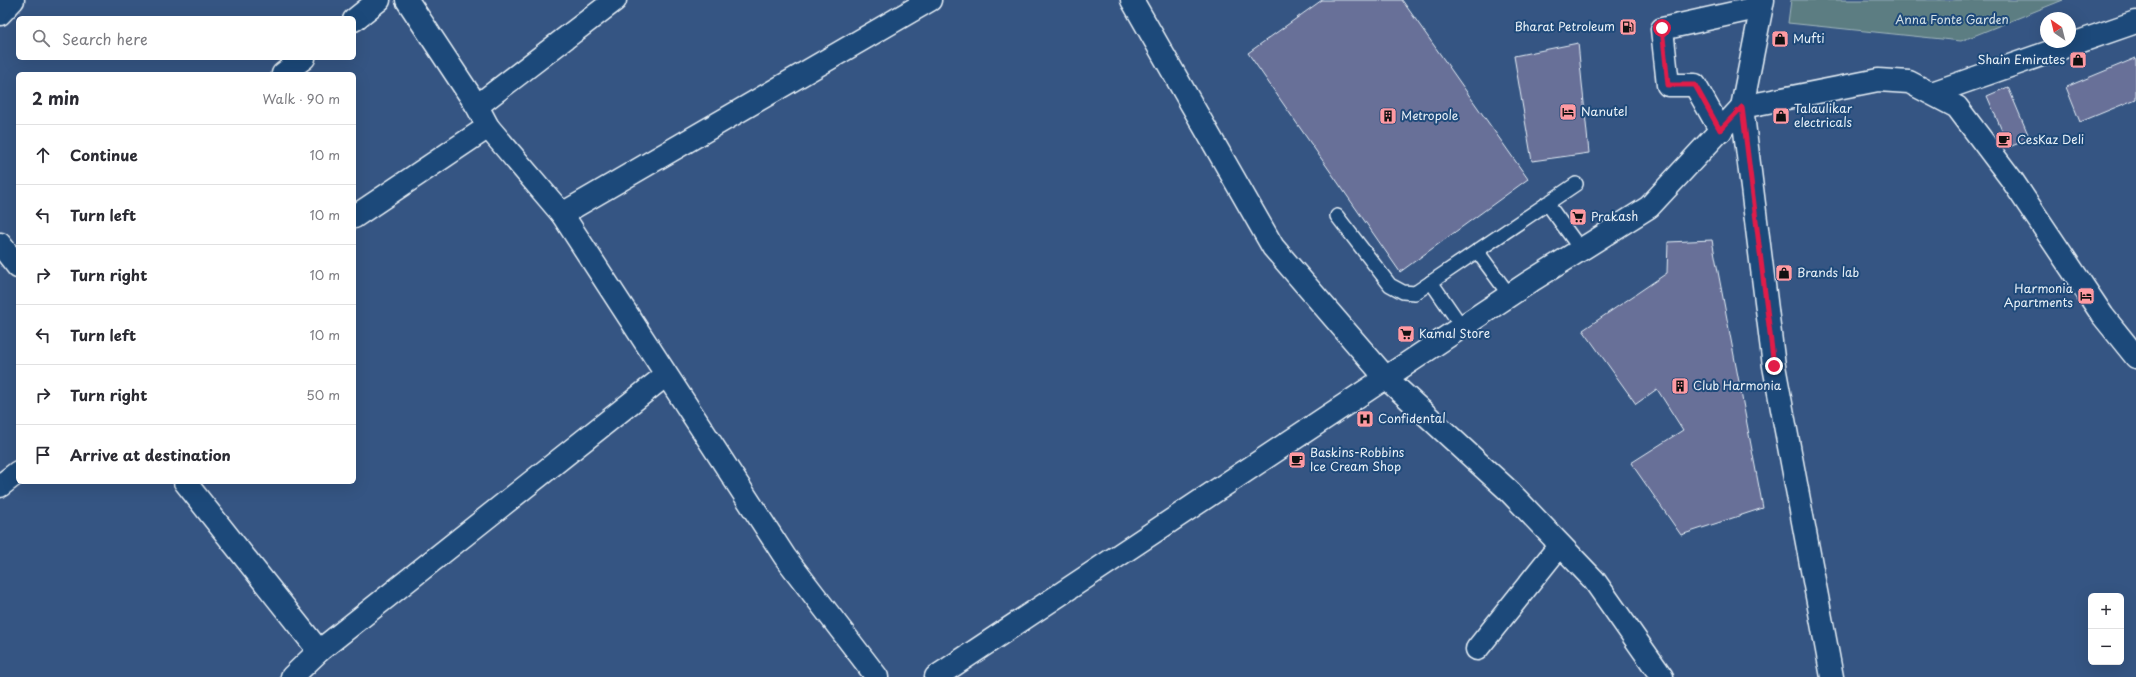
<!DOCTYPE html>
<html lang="en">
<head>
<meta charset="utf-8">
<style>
  :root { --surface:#fff; --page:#f2f2f3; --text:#2b2b33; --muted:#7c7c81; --line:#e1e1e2 }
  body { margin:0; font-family:"Playpen Sans",sans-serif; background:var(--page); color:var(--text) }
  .controls { position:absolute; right:12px; bottom:12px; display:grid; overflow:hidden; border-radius:6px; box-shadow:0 4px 16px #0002 }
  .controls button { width:36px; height:36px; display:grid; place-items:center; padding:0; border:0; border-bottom:1px solid var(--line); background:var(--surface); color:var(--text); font:20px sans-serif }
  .compass { position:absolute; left:2040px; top:12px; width:36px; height:36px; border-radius:50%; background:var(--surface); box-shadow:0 4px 16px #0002; rotate:325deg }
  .stop { position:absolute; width:12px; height:12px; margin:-9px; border:3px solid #e11d48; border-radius:50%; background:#fff }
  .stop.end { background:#e11d48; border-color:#fff; box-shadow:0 1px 4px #0008 }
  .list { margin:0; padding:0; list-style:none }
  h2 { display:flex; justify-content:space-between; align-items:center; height:52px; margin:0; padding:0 16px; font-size:17px }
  h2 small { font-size:13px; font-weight:400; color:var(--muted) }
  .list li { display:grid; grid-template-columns:26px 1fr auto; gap:12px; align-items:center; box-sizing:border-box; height:60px; padding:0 16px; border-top:1px solid var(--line) }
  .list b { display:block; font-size:15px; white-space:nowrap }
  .list em { font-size:13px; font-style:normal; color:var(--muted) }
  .icon { flex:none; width:22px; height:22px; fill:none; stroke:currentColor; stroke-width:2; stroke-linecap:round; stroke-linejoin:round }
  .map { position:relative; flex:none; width:2136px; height:677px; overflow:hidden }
  .search { position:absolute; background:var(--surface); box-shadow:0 4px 16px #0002; left:16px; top:16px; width:340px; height:44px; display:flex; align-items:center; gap:10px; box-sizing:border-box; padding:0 14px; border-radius:6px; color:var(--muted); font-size:15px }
  .panel { position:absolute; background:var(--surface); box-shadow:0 4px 16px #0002; left:16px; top:72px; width:340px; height:412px; border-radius:6px }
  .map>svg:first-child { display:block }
</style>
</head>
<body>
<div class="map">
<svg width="2136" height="677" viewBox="0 0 2136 677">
  <rect width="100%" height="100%" fill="#355583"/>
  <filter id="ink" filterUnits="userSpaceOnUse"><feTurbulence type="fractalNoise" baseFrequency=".025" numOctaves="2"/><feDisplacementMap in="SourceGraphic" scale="8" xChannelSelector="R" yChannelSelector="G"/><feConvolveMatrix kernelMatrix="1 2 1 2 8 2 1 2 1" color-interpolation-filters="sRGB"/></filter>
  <g filter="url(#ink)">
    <polygon fill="#5b7d82" stroke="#a2b7bd" points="1791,0 2063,0 1961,41 1788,23"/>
    <g fill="#677098" stroke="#e8f1f8">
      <polygon points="1322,0 1402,0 1528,179 1400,272 1248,53"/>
      <polygon points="1578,43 1589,153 1532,161 1514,56"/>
      <polygon points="2136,58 2136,99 2080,122 2066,87"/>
      <polygon points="2008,87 2030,139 2009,147 1987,96"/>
      <polygon points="1712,240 1763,508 1681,535 1631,463 1683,430 1657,389 1636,404 1583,330 1667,273 1668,242"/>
    </g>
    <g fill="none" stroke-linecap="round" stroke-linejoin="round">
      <defs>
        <g id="service">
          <polyline points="1547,203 1581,250"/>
          <polyline points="1337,216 1390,285 1403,292 1415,293 1576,184"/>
          <polyline points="1477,251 1510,296"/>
          <polyline points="1431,282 1462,327"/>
        </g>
        <g id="minor">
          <polyline points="1132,0 1273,247 1386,378 1509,491 1594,580 1662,677"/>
          <polyline points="0,14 13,0"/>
          <polyline points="354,20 379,0"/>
          <polyline points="283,74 304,58"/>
          <polyline points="1932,93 2136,22"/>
          <polyline points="477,106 615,0"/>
          <polyline points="1721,131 1695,85 1668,85 1662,29 1761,7"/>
          <polyline points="562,214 930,0"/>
          <polyline points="354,217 488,127"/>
          <polyline points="0,244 18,267"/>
          <polyline points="185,482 319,651 292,677"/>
          <polyline points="0,486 18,472"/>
          <polyline points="1477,649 1560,545"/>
          <polyline points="319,651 666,375"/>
          <polyline points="936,677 1531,281 1649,207 1742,107 1878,80 1909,82 1957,107 2012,180 2103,316 2136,357"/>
        </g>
        <g id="secondary">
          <polyline points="407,0 477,106 488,127 562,214 785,557 877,677"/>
          <polyline points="1763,0 1742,107 1774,366 1832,677"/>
        </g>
      </defs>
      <use href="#service" stroke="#e8f1f8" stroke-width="16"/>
      <use href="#minor" stroke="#e8f1f8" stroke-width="25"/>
      <use href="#secondary" stroke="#e8f1f8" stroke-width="25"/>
      <use href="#service" stroke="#1f4a7a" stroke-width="13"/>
      <use href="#minor" stroke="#1f4a7a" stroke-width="22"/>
      <use href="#secondary" stroke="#1f4a7a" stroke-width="22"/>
    </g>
  </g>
  <g fill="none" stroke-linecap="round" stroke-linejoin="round" filter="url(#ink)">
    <polyline stroke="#e11d48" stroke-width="5" points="1662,28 1668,85 1695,85 1720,130 1742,107 1774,366"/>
  </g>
  <defs>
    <symbol id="fuel-square" viewBox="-11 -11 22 22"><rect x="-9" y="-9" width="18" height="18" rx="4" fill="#ff9aa2" stroke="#1f4a7a"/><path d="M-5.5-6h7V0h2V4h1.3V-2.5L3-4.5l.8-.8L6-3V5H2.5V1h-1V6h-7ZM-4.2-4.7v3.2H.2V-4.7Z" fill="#111"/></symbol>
    <symbol id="shop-square" viewBox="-11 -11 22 22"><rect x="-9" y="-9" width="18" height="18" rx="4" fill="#ff9aa2" stroke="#1f4a7a"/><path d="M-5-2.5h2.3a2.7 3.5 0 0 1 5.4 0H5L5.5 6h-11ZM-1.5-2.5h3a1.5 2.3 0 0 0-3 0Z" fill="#111"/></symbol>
    <symbol id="hotel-square" viewBox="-11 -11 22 22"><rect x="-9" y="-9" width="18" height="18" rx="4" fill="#ff9aa2" stroke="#1f4a7a"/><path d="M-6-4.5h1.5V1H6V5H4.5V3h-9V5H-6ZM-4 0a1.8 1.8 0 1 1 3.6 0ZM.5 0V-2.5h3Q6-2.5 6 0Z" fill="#111"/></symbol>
    <symbol id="building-square" viewBox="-11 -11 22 22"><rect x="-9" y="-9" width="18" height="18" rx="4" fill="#ff9aa2" stroke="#1f4a7a"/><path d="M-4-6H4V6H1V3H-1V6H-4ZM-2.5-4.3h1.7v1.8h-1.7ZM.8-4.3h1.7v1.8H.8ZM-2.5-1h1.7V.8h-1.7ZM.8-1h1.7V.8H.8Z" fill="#111"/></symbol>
    <symbol id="cafe-square" viewBox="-11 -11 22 22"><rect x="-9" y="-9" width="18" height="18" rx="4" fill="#ff9aa2" stroke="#1f4a7a"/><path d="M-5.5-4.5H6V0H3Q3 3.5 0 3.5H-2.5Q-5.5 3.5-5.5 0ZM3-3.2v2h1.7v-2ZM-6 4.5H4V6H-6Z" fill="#111"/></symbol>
    <symbol id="supermarket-square" viewBox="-11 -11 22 22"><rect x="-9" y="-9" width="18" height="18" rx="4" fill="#ff9aa2" stroke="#1f4a7a"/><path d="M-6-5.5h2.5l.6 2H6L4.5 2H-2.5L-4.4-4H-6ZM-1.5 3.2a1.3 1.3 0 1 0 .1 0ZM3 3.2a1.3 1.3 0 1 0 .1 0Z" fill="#111"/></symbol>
    <symbol id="hospital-square" viewBox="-11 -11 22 22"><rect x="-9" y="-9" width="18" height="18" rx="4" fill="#ff9aa2" stroke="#1f4a7a"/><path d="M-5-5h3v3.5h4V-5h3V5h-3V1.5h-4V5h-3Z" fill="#111"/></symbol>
  </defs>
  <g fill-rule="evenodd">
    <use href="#fuel-square" x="1618" y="17" width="20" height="20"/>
    <use href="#shop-square" x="1770" y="29" width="20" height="20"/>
    <use href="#shop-square" x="2068" y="50" width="20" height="20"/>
    <use href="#hotel-square" x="1558" y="102" width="20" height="20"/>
    <use href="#building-square" x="1378" y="106" width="20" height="20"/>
    <use href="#shop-square" x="1771" y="106" width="20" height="20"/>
    <use href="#cafe-square" x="1994" y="130" width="20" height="20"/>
    <use href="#supermarket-square" x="1568" y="207" width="20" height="20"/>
    <use href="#shop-square" x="1774" y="263" width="20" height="20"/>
    <use href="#hotel-square" x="2076" y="286" width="20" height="20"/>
    <use href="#supermarket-square" x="1396" y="324" width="20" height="20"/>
    <use href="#building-square" x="1670" y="376" width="20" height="20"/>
    <use href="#hospital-square" x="1355" y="409" width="20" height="20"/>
    <use href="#cafe-square" x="1287" y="450" width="20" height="20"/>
  </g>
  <g text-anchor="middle" stroke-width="4" stroke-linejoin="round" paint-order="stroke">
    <g font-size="12" fill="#d3e0e6" stroke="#1f4a7a">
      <text x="1952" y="24">Anna Fonte Garden</text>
    </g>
    <g font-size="12" fill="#e8f1f8" stroke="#1f4a7a" text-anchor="start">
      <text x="1615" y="31" text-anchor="end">Bharat Petroleum</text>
      <text x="1793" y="43">Mufti</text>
      <text x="2065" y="64" text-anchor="end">Shain Emirates</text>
      <text x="1794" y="113">Talaulikar<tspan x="1794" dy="14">electricals</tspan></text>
      <text x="1581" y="116">Nanutel</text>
      <text x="1401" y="120">Metropole</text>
      <text x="2017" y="144">CesKaz Deli</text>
      <text x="1591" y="221">Prakash</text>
      <text x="1797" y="277">Brands lab</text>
      <text x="2073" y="293" text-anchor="end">Harmonia<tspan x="2073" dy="14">Apartments</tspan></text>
      <text x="1419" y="338">Kamal Store</text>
      <text x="1693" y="390">Club Harmonia</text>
      <text x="1378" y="423">Confidental</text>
      <text x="1310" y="457">Baskins-Robbins<tspan x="1310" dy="14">Ice Cream Shop</tspan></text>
    </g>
  </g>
</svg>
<div class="controls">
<button>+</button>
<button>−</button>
</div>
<svg class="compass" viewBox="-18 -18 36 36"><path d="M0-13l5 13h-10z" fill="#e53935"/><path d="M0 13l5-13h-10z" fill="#7c7c81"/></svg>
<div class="stop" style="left:1662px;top:28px"></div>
<div class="stop end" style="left:1774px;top:366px"></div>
<div class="search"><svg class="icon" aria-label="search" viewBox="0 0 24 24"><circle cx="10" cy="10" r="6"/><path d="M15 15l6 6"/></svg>Search here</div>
<section class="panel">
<h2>2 min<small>Walk · 90 m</small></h2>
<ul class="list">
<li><svg class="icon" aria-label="ahead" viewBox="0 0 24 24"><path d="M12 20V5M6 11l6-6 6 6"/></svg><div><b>Continue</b></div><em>10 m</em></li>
<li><svg class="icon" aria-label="left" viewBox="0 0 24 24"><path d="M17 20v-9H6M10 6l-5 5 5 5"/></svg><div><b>Turn left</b></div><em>10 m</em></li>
<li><svg class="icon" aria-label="right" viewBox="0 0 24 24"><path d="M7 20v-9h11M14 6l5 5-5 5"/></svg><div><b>Turn right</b></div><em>10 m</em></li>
<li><svg class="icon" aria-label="left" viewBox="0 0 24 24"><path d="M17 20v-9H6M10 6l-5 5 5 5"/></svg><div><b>Turn left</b></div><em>10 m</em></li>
<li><svg class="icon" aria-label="right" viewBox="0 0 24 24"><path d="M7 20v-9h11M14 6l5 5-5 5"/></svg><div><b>Turn right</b></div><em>50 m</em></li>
<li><svg class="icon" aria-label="arrive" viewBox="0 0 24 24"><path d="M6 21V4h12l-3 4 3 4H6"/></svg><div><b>Arrive at destination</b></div></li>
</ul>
</section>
</div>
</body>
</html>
